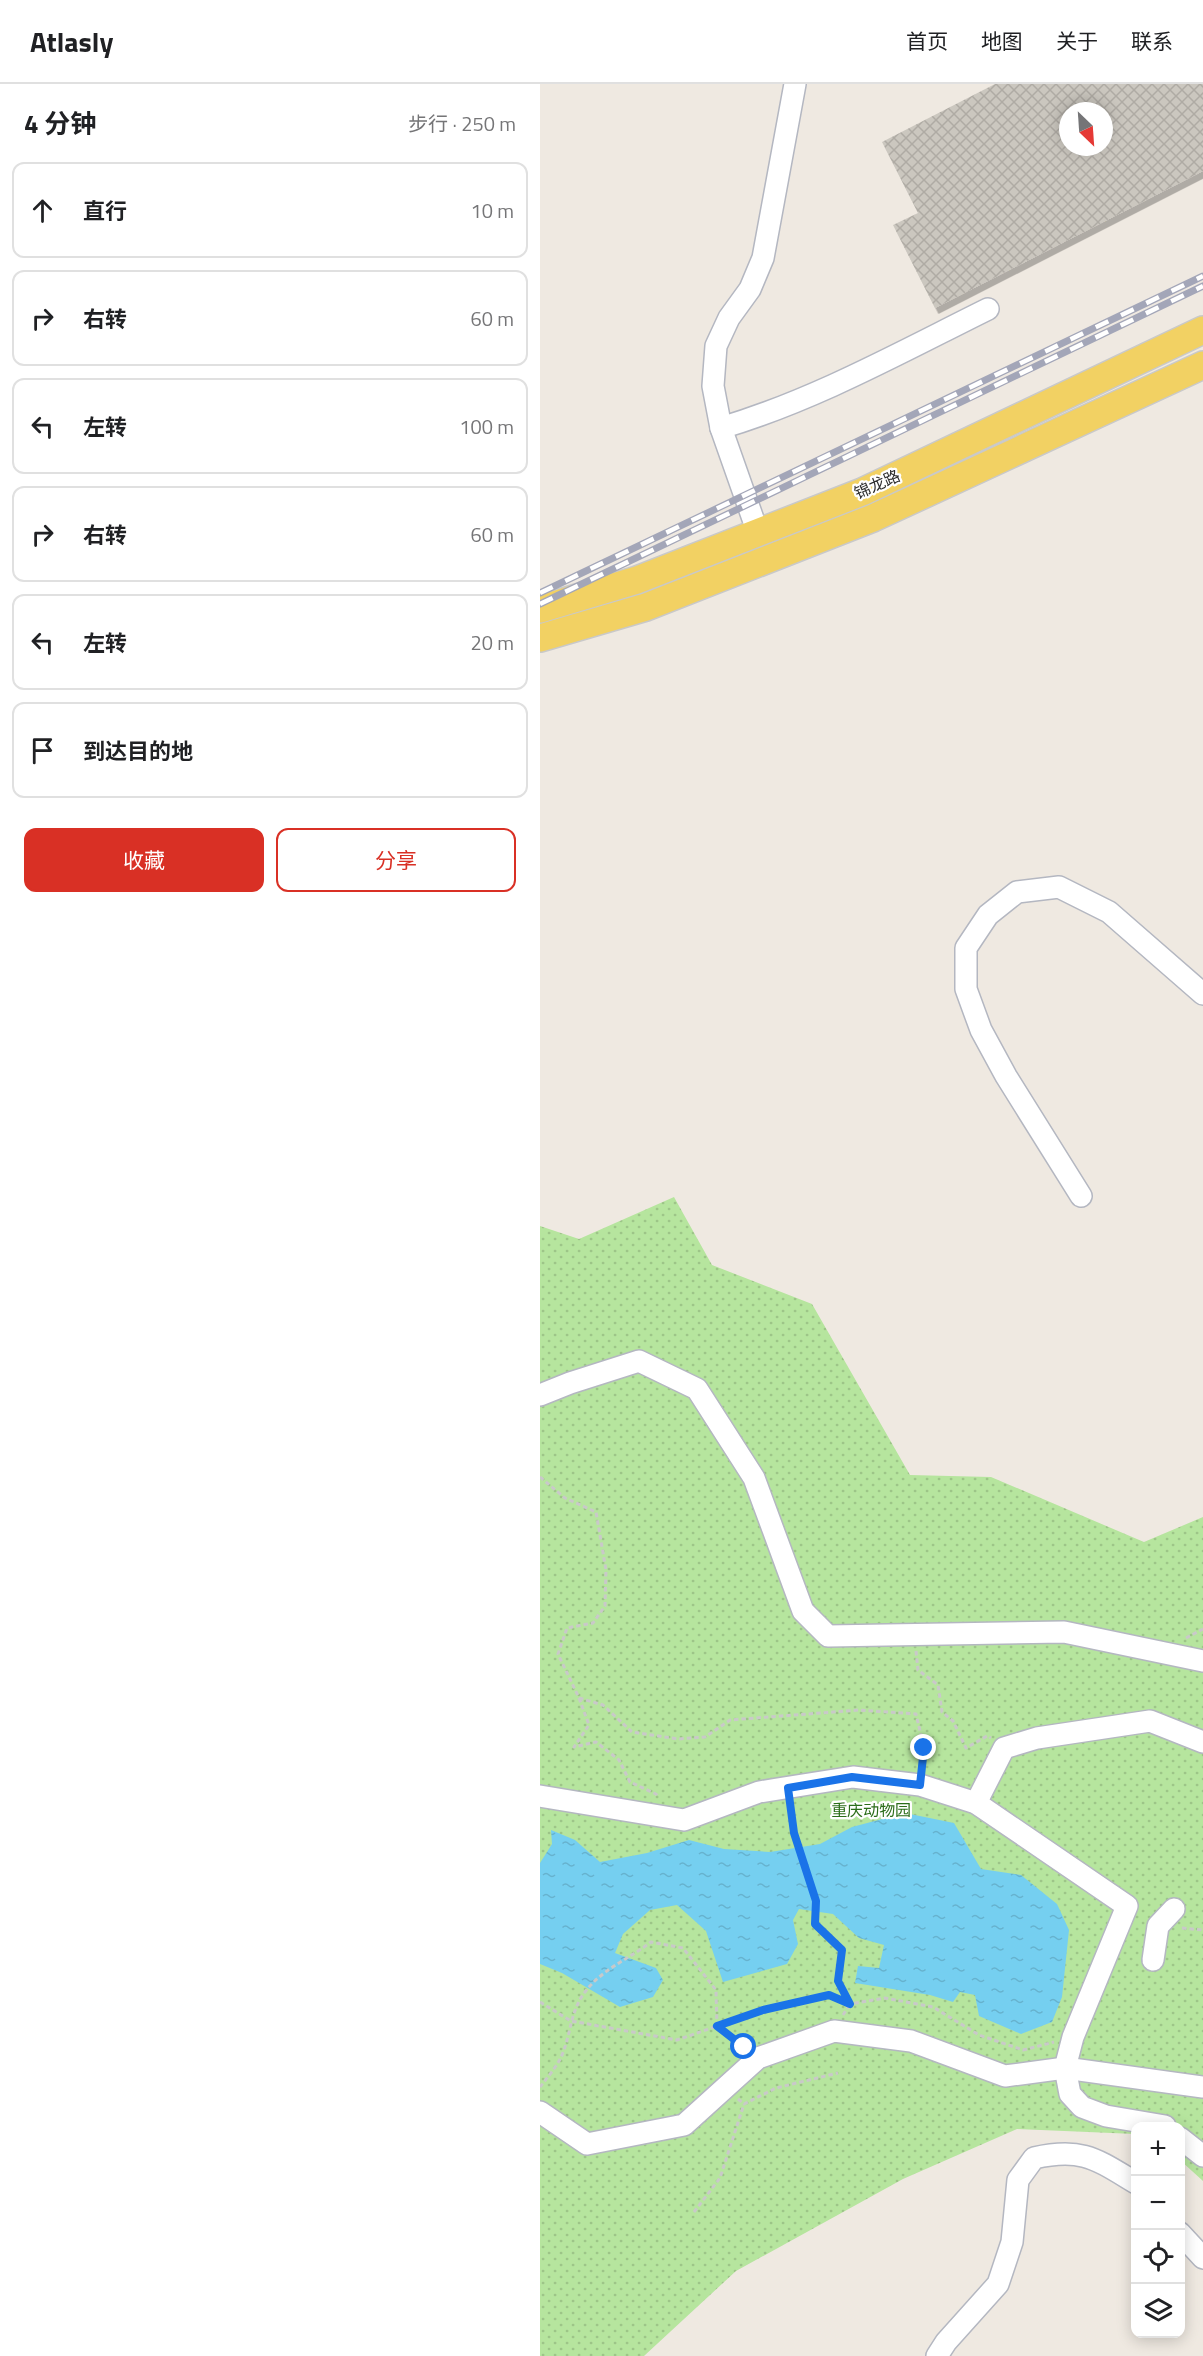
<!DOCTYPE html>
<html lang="zh">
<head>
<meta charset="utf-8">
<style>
  :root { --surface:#fff; --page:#f2f2f2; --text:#202124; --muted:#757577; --line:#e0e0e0; --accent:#d93025 }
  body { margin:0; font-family:"Titillium Web","Noto Sans SC",sans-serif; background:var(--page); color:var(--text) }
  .controls { position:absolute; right:18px; bottom:18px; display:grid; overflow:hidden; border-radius:12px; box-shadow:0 3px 15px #0003 }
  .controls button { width:54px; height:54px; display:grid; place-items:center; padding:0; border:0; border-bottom:2px solid var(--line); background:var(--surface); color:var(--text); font:30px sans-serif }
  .compass { position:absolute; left:519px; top:18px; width:54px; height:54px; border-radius:50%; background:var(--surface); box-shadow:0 3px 15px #0003; rotate:155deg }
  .stop { position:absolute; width:18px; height:18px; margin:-14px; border:4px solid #1a73e8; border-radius:50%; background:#fff }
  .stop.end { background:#1a73e8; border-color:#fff; box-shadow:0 2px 6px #0008 }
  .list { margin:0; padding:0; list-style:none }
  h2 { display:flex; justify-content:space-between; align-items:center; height:78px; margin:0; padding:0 24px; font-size:26px }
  h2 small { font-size:20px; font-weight:400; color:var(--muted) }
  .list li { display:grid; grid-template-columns:39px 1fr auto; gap:18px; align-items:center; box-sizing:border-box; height:96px; margin:0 12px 12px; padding:0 12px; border:2px solid var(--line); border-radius:12px }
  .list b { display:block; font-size:22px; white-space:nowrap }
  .list em { font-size:20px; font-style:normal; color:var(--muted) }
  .actions { display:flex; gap:12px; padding:18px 24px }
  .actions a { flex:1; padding:14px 0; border:2px solid var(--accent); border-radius:12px; text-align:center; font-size:21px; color:var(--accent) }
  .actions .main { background:var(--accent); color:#fff }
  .icon { flex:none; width:33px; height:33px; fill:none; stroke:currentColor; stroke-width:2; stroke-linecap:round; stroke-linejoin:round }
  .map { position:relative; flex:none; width:663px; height:2272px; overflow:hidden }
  header { display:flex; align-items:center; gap:36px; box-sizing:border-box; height:84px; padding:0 30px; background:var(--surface); border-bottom:2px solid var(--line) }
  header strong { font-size:28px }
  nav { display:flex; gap:33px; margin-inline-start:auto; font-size:21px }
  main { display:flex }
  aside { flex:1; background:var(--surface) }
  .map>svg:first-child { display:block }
</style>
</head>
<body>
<header>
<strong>Atlasly</strong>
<nav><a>首页</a><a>地图</a><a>关于</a><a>联系</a></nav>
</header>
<main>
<aside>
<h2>4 分钟<small>步行 · 250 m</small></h2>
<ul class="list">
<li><svg class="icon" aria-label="ahead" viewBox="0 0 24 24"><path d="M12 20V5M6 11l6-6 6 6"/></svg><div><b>直行</b></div><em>10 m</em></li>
<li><svg class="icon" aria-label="right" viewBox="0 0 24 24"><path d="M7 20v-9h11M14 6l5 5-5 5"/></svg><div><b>右转</b></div><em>60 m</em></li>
<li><svg class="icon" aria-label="left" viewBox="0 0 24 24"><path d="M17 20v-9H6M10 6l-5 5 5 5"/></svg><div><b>左转</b></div><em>100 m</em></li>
<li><svg class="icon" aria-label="right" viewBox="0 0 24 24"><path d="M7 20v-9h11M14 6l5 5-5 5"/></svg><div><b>右转</b></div><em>60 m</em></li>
<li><svg class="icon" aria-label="left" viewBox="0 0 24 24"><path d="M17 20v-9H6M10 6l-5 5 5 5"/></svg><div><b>左转</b></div><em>20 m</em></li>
<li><svg class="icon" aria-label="arrive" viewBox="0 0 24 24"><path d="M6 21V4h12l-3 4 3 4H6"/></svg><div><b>到达目的地</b></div></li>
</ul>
<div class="actions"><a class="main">收藏</a><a>分享</a></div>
</aside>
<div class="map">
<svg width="663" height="2272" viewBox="0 0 663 2272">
  <defs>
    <pattern id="park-dots" width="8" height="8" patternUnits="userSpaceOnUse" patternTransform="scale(1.5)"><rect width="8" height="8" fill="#b6e59e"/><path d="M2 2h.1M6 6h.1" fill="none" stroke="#9dc588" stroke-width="1.8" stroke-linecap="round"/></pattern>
    <pattern id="water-ripples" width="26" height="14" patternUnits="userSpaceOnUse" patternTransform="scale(1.5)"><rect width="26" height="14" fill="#75cff0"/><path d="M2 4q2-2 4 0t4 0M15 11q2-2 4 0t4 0" fill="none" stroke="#66b2ce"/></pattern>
    <pattern id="building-cross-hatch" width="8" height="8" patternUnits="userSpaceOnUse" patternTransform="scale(1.5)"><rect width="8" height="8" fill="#cbc7bf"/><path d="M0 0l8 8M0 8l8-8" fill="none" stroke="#afaba4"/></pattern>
    <filter id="shadow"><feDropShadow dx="3.5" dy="6" stdDeviation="0" flood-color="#0004"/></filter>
  </defs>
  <rect width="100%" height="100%" fill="#efe9e1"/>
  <polygon fill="url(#park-dots)" points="134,1113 172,1181 272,1220 370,1391 451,1393 604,1458 663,1433 663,2097 641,2077 640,2042 596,2042 595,2050 477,2045 363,2095 196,2187 104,2272 0,2272 0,1142 39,1155"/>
  <polygon fill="url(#water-ripples)" points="365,1729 414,1739 441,1785 481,1791 517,1820 529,1846 522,1913 512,1938 481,1950 439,1932 435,1911 420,1908 413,1918 390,1911 315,1899 318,1882 339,1884 344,1861 319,1854 293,1830 259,1825 253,1836 258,1860 247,1880 183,1898 166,1847 137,1821 110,1826 83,1850 75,1869 116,1884 123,1896 113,1913 80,1923 22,1889 0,1880 0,1779 12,1760 11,1746 35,1756 60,1778 107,1769 149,1756 184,1765 230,1768 280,1760 312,1743"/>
  <path fill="url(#building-cross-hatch)" fill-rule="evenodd" filter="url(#shadow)" d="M 455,0 L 663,0 L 663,87 L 395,224 L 353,141 L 378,129 L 342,58 ZM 528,27 L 564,27 L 564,63 L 528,63 Z"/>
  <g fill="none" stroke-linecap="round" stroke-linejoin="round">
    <defs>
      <g id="minor">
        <path d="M 181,344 C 275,316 361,268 448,225"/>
        <polyline points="218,449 181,344 173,302 176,262 189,234 210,205 223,174 255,0"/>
        <polyline points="541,1112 466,992 441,946 426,905 426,864 448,831 477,808 519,803 569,828 663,910"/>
        <polyline points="0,1311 30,1299 99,1277 157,1305 214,1394 263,1527 288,1552 524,1548 663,1577"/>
        <polyline points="0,1712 144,1736 219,1708 313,1693 380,1701 436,1719 587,1822 533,1953 525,1984 530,2010 542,2023 566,2032 625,2042"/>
        <polyline points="436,1719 464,1664 497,1654 610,1637 663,1658"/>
        <polyline points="613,1876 618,1842 634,1825"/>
        <polyline points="0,2028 47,2060 144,2041 218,1974 294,1947 371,1957 465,1992 525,1984 663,2003"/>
        <polyline points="640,2054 663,2072"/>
        <polyline points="640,2149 663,2174"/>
        <path d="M 397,2272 L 406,2258 L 458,2200 L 472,2158 L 478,2096 L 494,2074 C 542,2063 556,2075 596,2099"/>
      </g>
      <g id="major">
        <polyline points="0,525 97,496 322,408 663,246"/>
        <polyline points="0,554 106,523 333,434 663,281"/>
      </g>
    </defs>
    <use href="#minor" stroke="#b4b7c1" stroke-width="24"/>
    <use href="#major" stroke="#c9c9c9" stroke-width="30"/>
    <g stroke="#c9c9c9" stroke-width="3" stroke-dasharray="4.5 3" stroke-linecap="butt">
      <polyline points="0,1393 25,1414 56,1428 66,1486 65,1522 53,1539 27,1544 18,1570 39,1614 63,1621 92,1648 138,1655 165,1653 190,1636 319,1626 376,1630 384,1664 382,1684"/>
      <polyline points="646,1554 663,1545"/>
      <polyline points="376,1567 378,1586 398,1601 402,1628 413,1637 426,1664 447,1652 451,1654"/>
      <polyline points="39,1614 49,1641 34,1663 56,1658 79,1676 90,1698 116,1710 118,1714"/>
      <polyline points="250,1721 254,1748 276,1817 275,1840 302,1866 298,1897 310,1919"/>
      <polyline points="642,1844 663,1846"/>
      <polyline points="0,1918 31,1937 137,1956 223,1926 289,1911 310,1920 345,1914 393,1923 439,1951 483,1966 514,1958"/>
      <polyline points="303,1931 310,1920"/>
      <path d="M 0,2003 C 6,1995 14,1986 19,1977 C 31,1956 29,1928 45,1908 C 62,1885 89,1875 111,1858 L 143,1864 L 176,1906 L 177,1942 L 205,1964"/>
      <polyline points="198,2015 204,2020 236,2004 298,1989"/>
      <polyline points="154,2128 180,2094 204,2020"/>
    </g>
    <use href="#minor" stroke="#fff" stroke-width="21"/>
    <use href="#major" stroke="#f2d163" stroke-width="27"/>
    <defs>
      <g id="rail">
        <polyline points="0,509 663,192"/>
        <polyline points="0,520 663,202"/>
      </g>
    </defs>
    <use href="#rail" stroke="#a3a6b8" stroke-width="7"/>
    <use href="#rail" stroke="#fff" stroke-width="4.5" stroke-dasharray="14" stroke-linecap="butt"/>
  </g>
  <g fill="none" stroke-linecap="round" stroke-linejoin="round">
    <polyline stroke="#1a73e8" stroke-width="8" points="204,1963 177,1942 223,1926 289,1911 310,1920 298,1897 302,1866 275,1840 276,1817 254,1749 248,1704 312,1693 380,1701 384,1664"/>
  </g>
  <g text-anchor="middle" stroke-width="4.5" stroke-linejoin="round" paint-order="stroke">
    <g font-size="16" fill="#2e2e2e" stroke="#fff">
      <text transform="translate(337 400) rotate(-24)" y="6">锦龙路</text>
    </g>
    <g font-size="16" fill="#2c6e1b" stroke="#fff">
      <text x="331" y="1732">重庆动物园</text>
    </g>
  </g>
</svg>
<div class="controls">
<button>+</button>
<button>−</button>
<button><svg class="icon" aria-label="locate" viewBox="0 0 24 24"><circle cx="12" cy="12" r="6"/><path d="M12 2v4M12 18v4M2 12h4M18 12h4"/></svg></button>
<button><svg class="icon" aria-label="layers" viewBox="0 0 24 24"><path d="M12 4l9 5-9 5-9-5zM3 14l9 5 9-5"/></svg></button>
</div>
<svg class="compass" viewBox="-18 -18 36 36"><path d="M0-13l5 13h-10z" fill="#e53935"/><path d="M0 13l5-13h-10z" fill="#757577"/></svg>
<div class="stop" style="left:204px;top:1963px"></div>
<div class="stop end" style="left:384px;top:1664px"></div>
</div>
</main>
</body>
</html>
